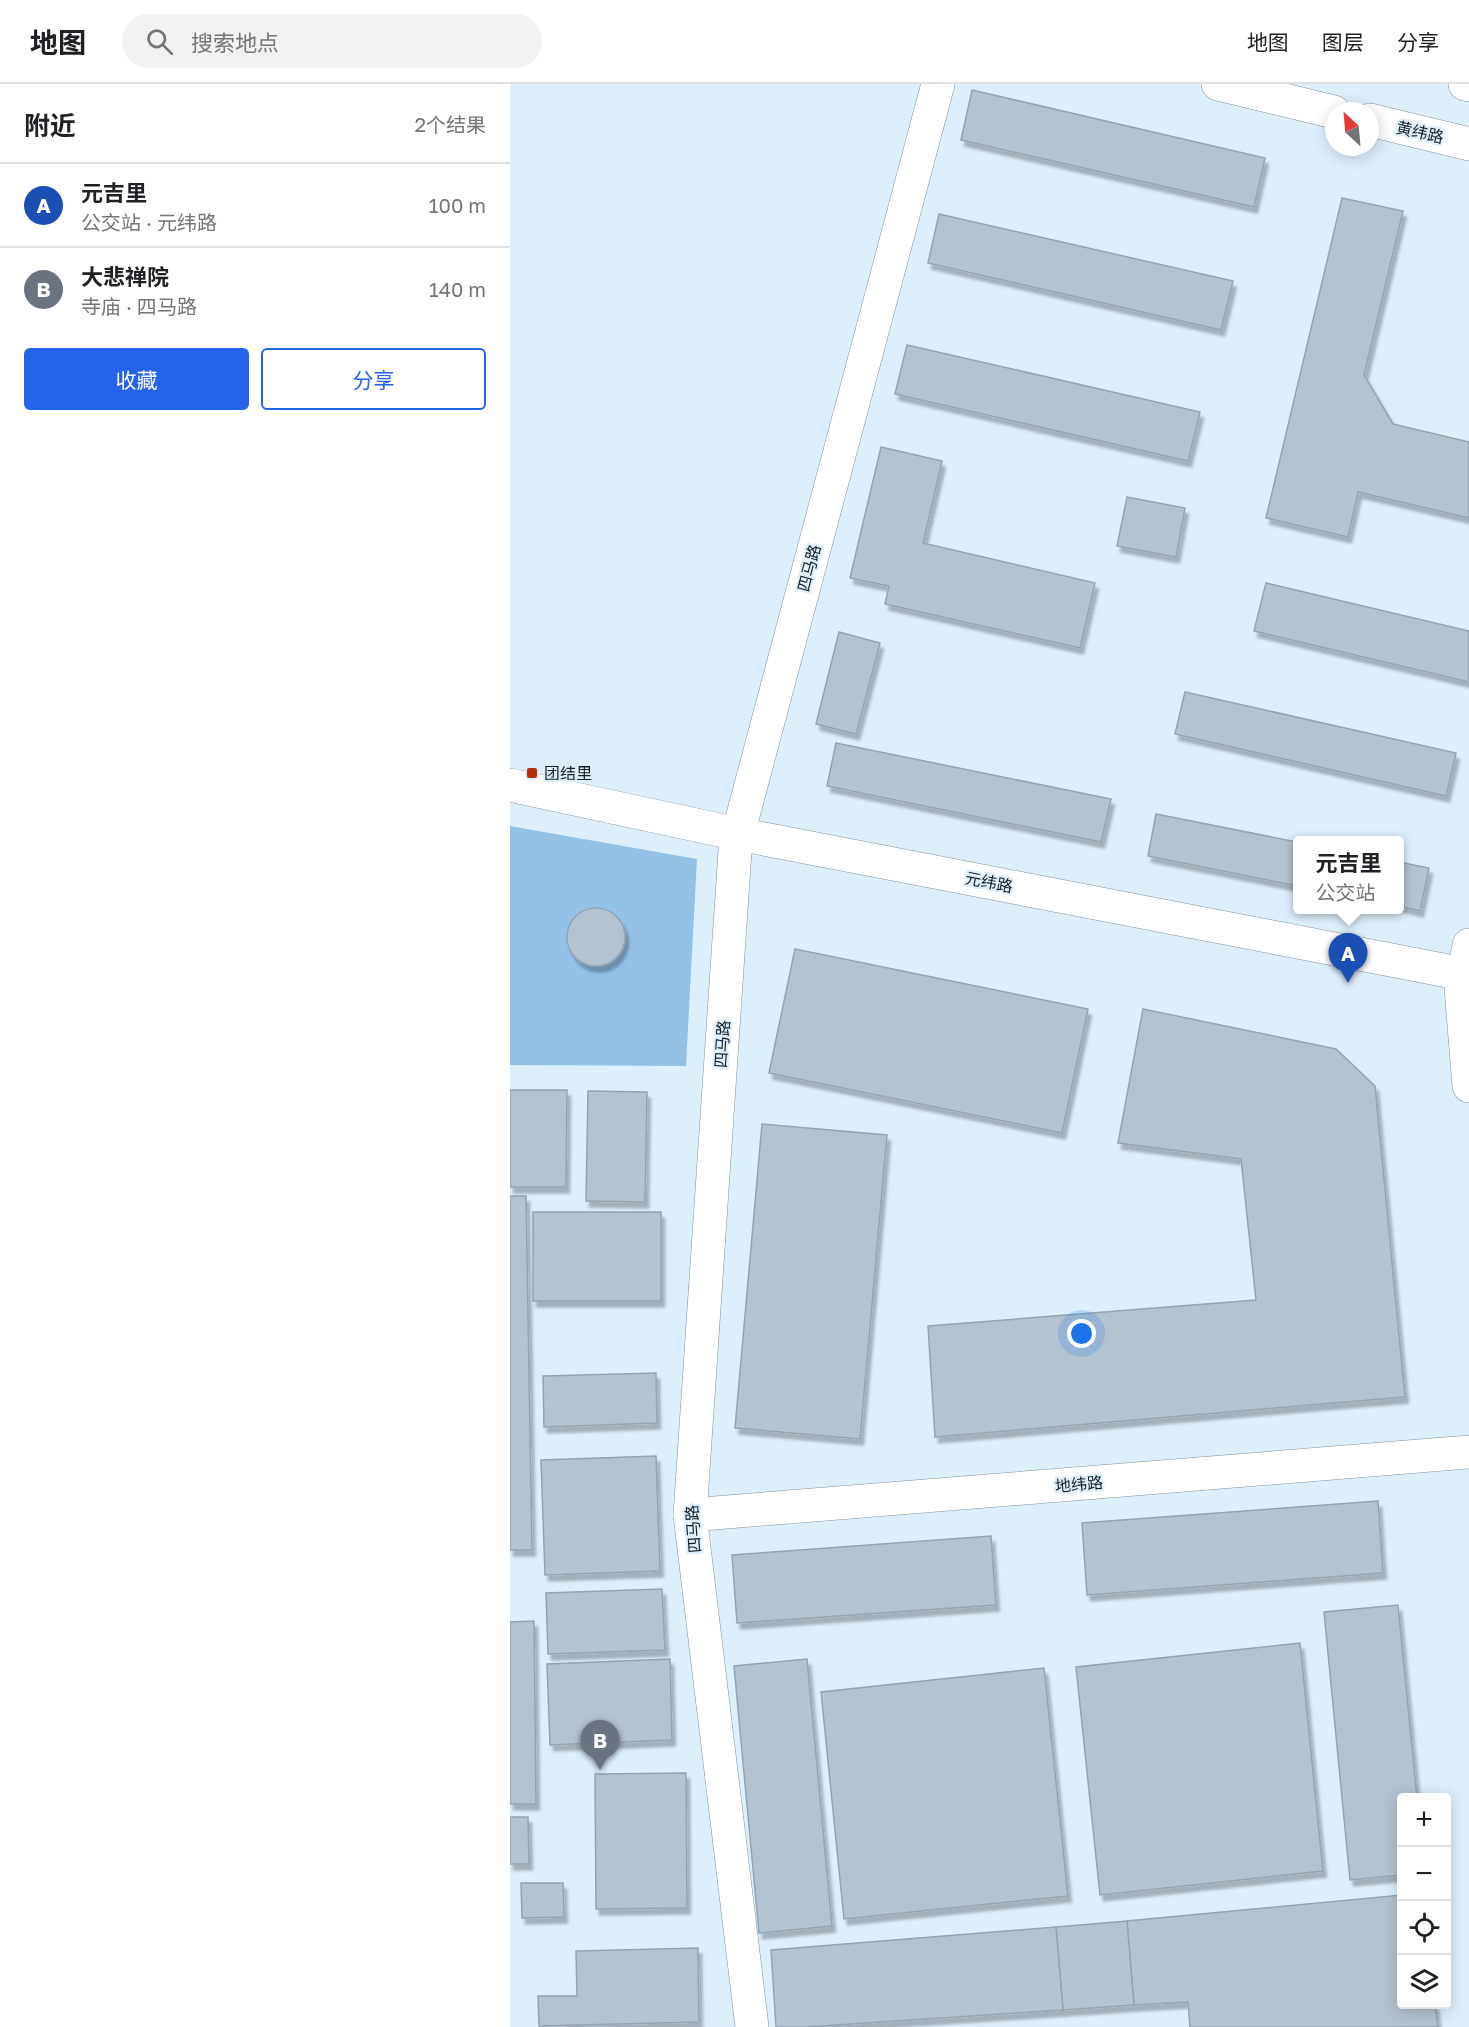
<!DOCTYPE html>
<html lang="zh">
<head>
<meta charset="utf-8">
<style>
  :root { --surface:#fff; --page:#f2f2f2; --text:#202124; --muted:#757577; --line:#e0e0e0; --accent:#2563eb }
  body { margin:0; font-family:"Golos Text","Noto Sans SC",sans-serif; background:var(--page); color:var(--text) }
  .controls { position:absolute; right:18px; bottom:18px; display:grid; overflow:hidden; border-radius:6px; box-shadow:0 3px 15px #0003 }
  .controls button { width:54px; height:54px; display:grid; place-items:center; padding:0; border:0; border-bottom:2px solid var(--line); background:var(--surface); color:var(--text); font:30px sans-serif }
  .compass { position:absolute; left:815px; top:18px; width:54px; height:54px; border-radius:50%; background:var(--surface); box-shadow:0 3px 15px #0003; rotate:334deg }
  .you { position:absolute; left:572px; top:1250px; width:21px; height:21px; margin:-15px; border:4px solid #fff; border-radius:50%; background:#1a73e8; box-shadow:0 0 0 9px #1a73e833 }
  .badge { display:grid; place-items:center; width:39px; height:39px; border-radius:50%; background:var(--accent); color:#fff; font-size:20px; font-weight:700 }
  .pin { position:absolute; translate:-50% -50px; filter:drop-shadow(0 2px 3px #0008) }
  .pin::after { content:''; position:absolute; top:32px; width:21px; height:18px; background:inherit; clip-path:polygon(0 0,100% 0,50% 100%) }
  .popup { position:absolute; left:783px; top:752px; width:111px; height:78px; box-sizing:border-box; display:grid; place-content:center; border-radius:6px; background:var(--surface); filter:drop-shadow(0 2px 4px #0005); font-size:20px; white-space:nowrap; color:var(--muted) }
  .popup b { font-size:22px; color:var(--text) }
  .popup::after { content:''; position:absolute; left:50%; top:100%; margin-left:-12px; border:12px solid transparent; border-top-color:var(--surface) }
  .list { margin:0; padding:0; list-style:none }
  h2 { display:flex; justify-content:space-between; align-items:center; height:78px; margin:0; padding:0 24px; font-size:26px }
  h2 small { font-size:20px; font-weight:400; color:var(--muted) }
  .list li { display:grid; grid-template-columns:39px 1fr auto; gap:18px; align-items:center; box-sizing:border-box; height:84px; padding:0 24px; border-top:2px solid var(--line) }
  .list b { display:block; font-size:22px; white-space:nowrap }
  .list p { margin:0; font-size:20px; white-space:nowrap; color:var(--muted) }
  .list em { font-size:20px; font-style:normal; color:var(--muted) }
  .actions { display:flex; gap:12px; padding:18px 24px }
  .actions a { flex:1; padding:14px 0; border:2px solid var(--accent); border-radius:6px; text-align:center; font-size:21px; color:var(--accent) }
  .actions .main { background:var(--accent); color:#fff }
  .icon { flex:none; width:33px; height:33px; fill:none; stroke:currentColor; stroke-width:2; stroke-linecap:round; stroke-linejoin:round }
  .map { position:relative; flex:none; width:959px; height:1943px; overflow:hidden }
  header { display:flex; align-items:center; gap:36px; box-sizing:border-box; height:84px; padding:0 30px; background:var(--surface); border-bottom:2px solid var(--line) }
  header strong { font-size:28px }
  nav { display:flex; gap:33px; margin-inline-start:auto; font-size:21px }
  .search { width:420px; height:54px; background:var(--page); display:flex; align-items:center; gap:15px; box-sizing:border-box; padding:0 21px; border-radius:33px; color:var(--muted); font-size:22px }
  main { display:flex }
  aside { flex:1; background:var(--surface) }
  .map>svg:first-child { display:block }
</style>
</head>
<body>
<header>
<strong>地图</strong>
<div class="search"><svg class="icon" aria-label="search" viewBox="0 0 24 24"><circle cx="10" cy="10" r="6"/><path d="M15 15l6 6"/></svg>搜索地点</div>
<nav><a>地图</a><a>图层</a><a>分享</a></nav>
</header>
<main>
<aside>
<h2>附近<small>2个结果</small></h2>
<ul class="list">
<li><span class="badge" style="background:#1a4fb4">A</span><div><b>元吉里</b><p>公交站 · 元纬路</p></div><em>100 m</em></li>
<li><span class="badge" style="background:#6b7280">B</span><div><b>大悲禅院</b><p>寺庙 · 四马路</p></div><em>140 m</em></li>
</ul>
<div class="actions"><a class="main">收藏</a><a>分享</a></div>
</aside>
<div class="map">
<svg width="959" height="1943" viewBox="0 0 959 1943">
  <defs>
    <filter id="shadow"><feDropShadow dx="3.5" dy="6" stdDeviation="1.5" flood-color="#0004"/></filter>
  </defs>
  <rect width="100%" height="100%" fill="#deeffc"/>
  <polygon fill="#94c2e7" points="0,742 187,775 176,982 0,981"/>
  <g fill="#b4c3d0" stroke="#94a3b0" stroke-width="1.5" filter="url(#shadow)">
    <polygon points="462,6 755,74 744,123 451,56"/>
    <polygon points="832,114 893,127 854,291 883,340 959,358 959,434 848,408 838,453 756,434"/>
    <polygon points="429,130 723,197 711,246 418,179"/>
    <polygon points="397,261 690,328 678,377 385,310"/>
    <polygon points="371,363 432,377 413,459 585,499 570,564 375,520 379,502 340,494"/>
    <polygon points="617,413 675,424 666,473 607,462"/>
    <polygon points="756,499 959,547 959,598 744,547"/>
    <polygon points="329,548 370,559 346,650 306,640"/>
    <polygon points="675,608 946,669 936,712 665,650"/>
    <polygon points="326,659 601,715 591,758 317,702"/>
    <polygon points="646,730 787,758 787,802 638,772"/>
    <polygon points="889,778 919,784 910,827 889,822"/>
    <circle cx="86" cy="853" r="29"/>
    <polygon points="285,865 578,925 552,1049 259,989"/>
    <polygon points="633,925 826,965 865,1002 895,1313 425,1353 418,1242 746,1216 731,1075 608,1059"/>
    <polygon points="0,1006 57,1006 56,1103 0,1103"/>
    <polygon points="78,1007 137,1008 135,1118 76,1117"/>
    <polygon points="252,1040 377,1051 350,1355 225,1344"/>
    <polygon points="0,1112 16,1112 22,1466 0,1466"/>
    <rect x="23" y="1128" width="128" height="89"/>
    <polygon points="146,1289 147,1339 34,1343 33,1292"/>
    <polygon points="146,1372 150,1487 35,1491 31,1376"/>
    <polygon points="868,1417 873,1489 577,1511 572,1439"/>
    <polygon points="481,1452 486,1521 227,1539 222,1471"/>
    <polygon points="152,1505 155,1566 38,1570 36,1509"/>
    <polygon points="888,1521 907,1714 892,1714 892,1791 840,1796 814,1528"/>
    <polygon points="24,1537 26,1720 0,1720 0,1538"/>
    <polygon points="790,1559 813,1787 590,1811 566,1583"/>
    <polygon points="160,1575 162,1656 40,1661 37,1580"/>
    <polygon points="297,1575 322,1842 249,1849 224,1582"/>
    <polygon points="534,1584 558,1812 334,1835 311,1608"/>
    <polygon points="176,1689 177,1824 86,1825 85,1690"/>
    <polygon points="0,1733 18,1733 19,1780 0,1780"/>
    <polygon points="11,1799 53,1799 54,1833 12,1834"/>
    <polygon points="892,1811 892,1920 925,1920 928,1943 680,1943 678,1918 624,1921 617,1837"/>
    <polygon points="617,1837 624,1921 553,1926 546,1843"/>
    <polygon points="546,1843 553,1926 296,1943 266,1943 261,1866"/>
    <polygon points="188,1864 189,1938 29,1942 28,1912 67,1912 66,1867"/>
  </g>
  <g fill="none" stroke-linecap="round" stroke-linejoin="round">
    <defs>
      <g id="minor">
        <polyline points="0,701 228,750 959,891"/>
        <polyline points="959,861 951,904 959,1002"/>
        <polyline points="180,1431 959,1368"/>
        <polyline points="242,1943 180,1431 225,767 228,750 428,0"/>
      </g>
      <g id="major">
        <polyline points="708,0 824,28"/>
        <polyline points="955,0 959,1"/>
        <polyline points="860,36 959,60"/>
      </g>
    </defs>
    <use href="#minor" stroke="#81909c" stroke-width="34"/>
    <use href="#major" stroke="#81909c" stroke-width="34"/>
    <use href="#minor" stroke="#fff" stroke-width="33"/>
    <use href="#major" stroke="#fff" stroke-width="33"/>
  </g>
  <rect fill="#b72c0b" stroke="#deeffc" stroke-width="2" x="16" y="683" width="12" height="12" rx="3"/>
  <g text-anchor="middle" stroke-width="4.5" stroke-linejoin="round" paint-order="stroke">
    <g font-size="16" fill="#171d22" stroke="#deeffc">
      <text transform="translate(910 48) rotate(13)" y="6">黄纬路</text>
      <text transform="translate(299 484) rotate(-75)" y="6">四马路</text>
      <text transform="translate(479 798) rotate(11)" y="6">元纬路</text>
      <text transform="translate(212 960) rotate(-86)" y="6">四马路</text>
      <text transform="translate(569 1400) rotate(-5)" y="6">地纬路</text>
      <text transform="translate(183 1445) rotate(-94)" y="6">四马路</text>
    </g>
    <g font-size="16" fill="#171d22" stroke="#deeffc" text-anchor="start">
      <text x="34" y="695">团结里</text>
    </g>
  </g>
</svg>
<div class="controls">
<button>+</button>
<button>−</button>
<button><svg class="icon" aria-label="locate" viewBox="0 0 24 24"><circle cx="12" cy="12" r="6"/><path d="M12 2v4M12 18v4M2 12h4M18 12h4"/></svg></button>
<button><svg class="icon" aria-label="layers" viewBox="0 0 24 24"><path d="M12 4l9 5-9 5-9-5zM3 14l9 5 9-5"/></svg></button>
</div>
<svg class="compass" viewBox="-18 -18 36 36"><path d="M0-13l5 13h-10z" fill="#e53935"/><path d="M0 13l5-13h-10z" fill="#757577"/></svg>
<div class="you"></div>
<div class="pin badge" style="left:838px;top:899px;background:#1a4fb4">A</div>
<div class="popup"><b>元吉里</b>公交站</div>
<div class="pin badge" style="left:90px;top:1686px;background:#6b7280">B</div>
</div>
</main>
</body>
</html>
